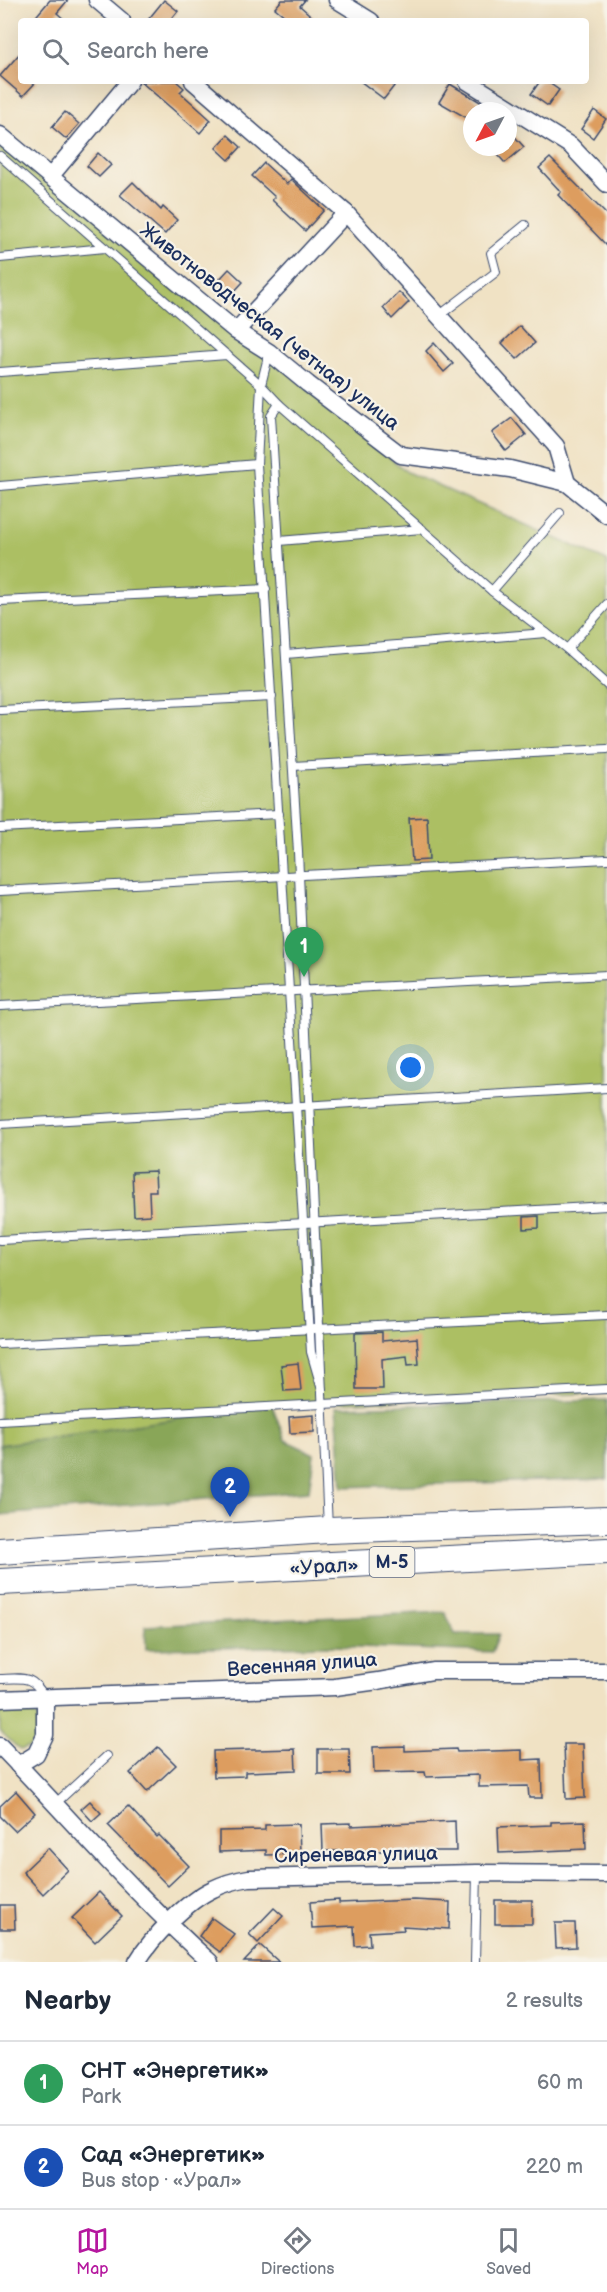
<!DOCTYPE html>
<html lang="en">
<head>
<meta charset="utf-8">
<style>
  :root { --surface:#fff; --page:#f6f6f7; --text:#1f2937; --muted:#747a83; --line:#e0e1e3; --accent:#b5179e }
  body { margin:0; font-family:"Balsamiq Sans",sans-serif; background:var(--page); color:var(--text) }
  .compass { position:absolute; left:463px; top:102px; width:54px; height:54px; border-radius:50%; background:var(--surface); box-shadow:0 6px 24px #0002; rotate:229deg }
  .you { position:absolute; left:411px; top:1068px; width:21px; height:21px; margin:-15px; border:4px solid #fff; border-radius:50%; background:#1a73e8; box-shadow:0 0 0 9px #1a73e833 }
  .badge { display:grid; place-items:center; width:39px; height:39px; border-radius:50%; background:var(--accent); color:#fff; font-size:20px; font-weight:700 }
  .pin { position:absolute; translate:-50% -50px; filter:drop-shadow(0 2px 3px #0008) }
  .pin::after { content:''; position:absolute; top:32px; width:21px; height:18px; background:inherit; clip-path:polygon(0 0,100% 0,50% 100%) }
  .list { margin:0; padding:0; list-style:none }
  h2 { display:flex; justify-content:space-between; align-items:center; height:78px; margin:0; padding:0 24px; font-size:26px }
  h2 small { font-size:20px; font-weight:400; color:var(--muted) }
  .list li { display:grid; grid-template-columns:39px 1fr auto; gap:18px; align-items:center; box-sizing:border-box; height:84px; padding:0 24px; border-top:2px solid var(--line) }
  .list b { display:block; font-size:22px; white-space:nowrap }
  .list p { margin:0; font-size:20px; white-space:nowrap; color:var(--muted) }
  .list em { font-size:20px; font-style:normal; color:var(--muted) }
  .icon { flex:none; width:33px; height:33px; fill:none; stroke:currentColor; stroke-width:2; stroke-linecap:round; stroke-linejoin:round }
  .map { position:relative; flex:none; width:607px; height:1962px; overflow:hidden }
  .search { position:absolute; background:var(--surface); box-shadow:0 6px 24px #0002; left:18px; right:18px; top:18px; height:66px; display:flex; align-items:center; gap:15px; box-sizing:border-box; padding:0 21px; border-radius:6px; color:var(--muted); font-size:22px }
  .sheet { height:246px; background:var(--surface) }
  nav { display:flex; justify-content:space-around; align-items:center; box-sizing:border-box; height:84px; border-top:2px solid var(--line); background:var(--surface); font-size:16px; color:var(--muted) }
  nav a { display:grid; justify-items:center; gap:3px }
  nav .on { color:var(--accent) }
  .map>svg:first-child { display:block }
</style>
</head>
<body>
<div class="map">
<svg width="607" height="1962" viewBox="0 0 607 1962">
  <rect width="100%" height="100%" fill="#f7f3e8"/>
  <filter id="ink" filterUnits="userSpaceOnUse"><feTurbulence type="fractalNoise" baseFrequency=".0167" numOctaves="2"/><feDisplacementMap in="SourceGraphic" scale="12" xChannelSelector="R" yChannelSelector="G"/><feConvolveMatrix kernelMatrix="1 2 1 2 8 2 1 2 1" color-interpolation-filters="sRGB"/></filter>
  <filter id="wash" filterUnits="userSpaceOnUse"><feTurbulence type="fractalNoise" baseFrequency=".008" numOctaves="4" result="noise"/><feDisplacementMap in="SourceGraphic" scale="24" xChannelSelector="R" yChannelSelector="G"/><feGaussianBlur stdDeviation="1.35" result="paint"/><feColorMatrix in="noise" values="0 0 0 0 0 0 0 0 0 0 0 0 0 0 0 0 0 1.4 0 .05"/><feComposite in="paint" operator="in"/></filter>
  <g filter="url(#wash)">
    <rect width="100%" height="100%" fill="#f0e2c4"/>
    <g fill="#acbf63" stroke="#647760" stroke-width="1.5">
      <polygon points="0,129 407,472 607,561 607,1393 272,1405 0,1445"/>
      <path d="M 0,1711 C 16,1711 41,1704 38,1728 C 37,1735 35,1741 30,1747 L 20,1750 L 0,1731 Z"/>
    </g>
    <g fill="#89a659" stroke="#526a5c" stroke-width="1.5">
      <polygon points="607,1400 607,1479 342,1487 336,1407"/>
      <polygon points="272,1405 285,1440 314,1454 309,1491 0,1515 0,1445"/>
      <polygon points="445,1612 455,1634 499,1634 492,1652 332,1646 146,1649 145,1626"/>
    </g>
    <g id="blocks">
      <g fill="#dd9d5f">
        <polygon points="50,0 68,0 57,13 66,21 32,21"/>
        <polygon points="164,0 178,11 170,21 147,21"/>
        <polygon points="282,0 305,0 300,6 317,21 291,21 275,8"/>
        <polygon points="21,52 21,81 37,81 23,96 0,76"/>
        <polygon points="140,81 176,81 184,88 180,92 211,120 200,133"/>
        <polygon points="360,81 398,81 384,99"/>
        <polygon points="540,81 546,81 559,90 548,106 531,94"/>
        <polygon points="450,84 482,103 477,111 472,111 472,121 439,102"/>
        <polygon points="594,110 606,119 593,138 581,129"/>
        <polygon points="65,112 79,124 66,139 52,127"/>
        <polygon points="508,129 524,147 505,163 491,147 508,147"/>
        <polygon points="228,135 241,147 229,160 216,148"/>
        <polygon points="98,153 111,165 99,177 87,166"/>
        <polygon points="550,158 607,215 607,246 558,195 561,192 539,168"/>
        <polygon points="264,163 287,184 291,179 324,210 305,231 272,200 275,197 252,176"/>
        <polygon points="133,182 161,210 163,207 177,220 165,234 120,195"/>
        <polygon points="229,269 243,282 231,295 217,282"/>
        <polygon points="399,292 409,302 392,319 383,308"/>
        <polygon points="520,326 535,343 517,359 502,343"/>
        <polygon points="434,343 453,364 444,372 426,351"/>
        <polygon points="512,418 526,435 506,451 492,433"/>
        <polygon points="427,817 429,860 412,861 409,818"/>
        <polygon points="155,1171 156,1191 149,1191 150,1215 134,1216 132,1172"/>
        <polygon points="539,1216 539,1228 524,1229 524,1217"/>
        <polygon points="382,1332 382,1341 417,1338 419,1364 408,1365 407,1356 382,1359 383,1389 356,1389 355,1333"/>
        <polygon points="298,1363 301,1390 284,1391 281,1365"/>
        <polygon points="314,1415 314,1432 290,1433 289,1417"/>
        <polygon points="564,1744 583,1744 585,1798 566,1799"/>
        <polygon points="405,1746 405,1751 456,1749 457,1752 522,1750 522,1760 541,1759 542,1798 529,1798 528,1786 479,1787 479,1775 426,1777 425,1772 374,1773 373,1747"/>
        <polygon points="158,1747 176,1765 147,1792 130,1773"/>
        <polygon points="295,1749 296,1770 245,1772 245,1776 214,1777 213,1751"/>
        <polygon points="318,1749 349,1749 350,1774 318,1774"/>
        <polygon points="16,1791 35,1813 15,1831 0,1816 0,1806"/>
        <polygon points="90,1801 101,1813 92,1821 81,1809"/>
        <polygon points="128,1806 157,1837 159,1835 189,1866 168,1886 108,1825"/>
        <polygon points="455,1821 456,1851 323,1851 322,1824 351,1823 351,1826"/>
        <polygon points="585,1821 586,1849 499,1853 498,1827 551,1825 551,1822"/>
        <polygon points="299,1824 300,1854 266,1855 266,1850 219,1852 219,1831 265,1830 265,1825"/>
        <polygon points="48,1848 68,1870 43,1894 23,1872"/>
        <polygon points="99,1892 122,1916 95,1942 72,1918"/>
        <polygon points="339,1900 339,1903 414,1900 450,1902 449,1929 403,1926 404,1930 369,1932 370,1945 355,1946 354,1926 312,1928 310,1902"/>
        <rect x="495" y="1900" width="37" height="24"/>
        <polygon points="0,1905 14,1905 15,1929 0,1929"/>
        <polygon points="274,1908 283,1916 258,1943 249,1934"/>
        <polygon points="212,1918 234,1934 220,1952 199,1936"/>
        <polygon points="555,1923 575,1923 576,1947 556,1948"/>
        <polygon points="260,1945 279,1962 244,1962"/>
      </g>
    </g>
  </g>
  <g filter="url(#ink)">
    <use href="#blocks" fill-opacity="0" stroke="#3b4a6d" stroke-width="1.5"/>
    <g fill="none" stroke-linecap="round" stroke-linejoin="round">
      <defs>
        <g id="service">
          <polyline points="0,156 261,385 257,464 311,1352 322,1390"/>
          <polyline points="0,258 105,248"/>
          <polyline points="440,315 496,272 491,253 525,225"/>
          <polyline points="269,353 261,385 279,404 271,416 298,852 328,1528"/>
          <polyline points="0,372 227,355"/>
          <polyline points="279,404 492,591 567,649 607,685"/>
          <polyline points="0,486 257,464"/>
          <polyline points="279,541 422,529"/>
          <polyline points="492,591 560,513"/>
          <polyline points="0,601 266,589"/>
          <polyline points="567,649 607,604"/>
          <polyline points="286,654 546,633"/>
          <polyline points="0,710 272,697"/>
          <polyline points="293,766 607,749"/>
          <polyline points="0,828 279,814"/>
          <polyline points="0,891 607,859"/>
          <polyline points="0,1006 607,975"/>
          <polyline points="0,1124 607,1088"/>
          <polyline points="0,1240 607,1206"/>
          <polyline points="0,1344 607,1315"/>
          <polyline points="0,1421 607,1389"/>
          <path d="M 0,1679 C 24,1678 33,1675 45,1698"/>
          <polyline points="56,1803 107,1756"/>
          <polyline points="475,1962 477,1873"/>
        </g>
        <g id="minor">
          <polyline points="97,0 122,21"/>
          <polyline points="337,0 371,21"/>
          <polyline points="193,81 346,213 556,446 567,483"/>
          <polyline points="467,81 571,146 607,184"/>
          <polyline points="0,135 236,331 269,352 308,384 401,455 510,469 567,483 607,515"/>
          <polyline points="50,177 130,81"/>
          <polyline points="236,331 346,213"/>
          <polyline points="0,1699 335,1687 378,1681 433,1671 607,1671"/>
          <path d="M 0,1746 C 70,1818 135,1895 210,1962"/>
          <polyline points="18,1765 36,1754 45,1735 45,1699"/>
          <path d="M 137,1962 C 152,1937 187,1901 213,1889 C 225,1883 237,1880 249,1878 L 477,1873 L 607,1874"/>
        </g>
        <g id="primary">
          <polyline points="0,1551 328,1530 607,1520"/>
          <polyline points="0,1582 607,1551"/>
        </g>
      </defs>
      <use href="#service" stroke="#3b4a6d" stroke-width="10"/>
      <use href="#minor" stroke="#3b4a6d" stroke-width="19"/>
      <use href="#primary" stroke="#3b4a6d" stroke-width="28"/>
      <use href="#service" stroke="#fff" stroke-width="8"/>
      <use href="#minor" stroke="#fff" stroke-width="16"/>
      <use href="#primary" stroke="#fff" stroke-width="26"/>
    </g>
  </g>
  <g text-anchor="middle" stroke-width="4.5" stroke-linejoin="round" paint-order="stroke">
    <rect fill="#f7f3e8" stroke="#5d6a87" stroke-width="1.5" x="369.5" y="1547" width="45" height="30" rx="4.5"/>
    <g font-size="18" font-weight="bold" fill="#1b2f5e">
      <text x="392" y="1568">М-5</text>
    </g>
    <g font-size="20" fill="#1b2f5e" stroke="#f7f3e8">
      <text transform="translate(270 326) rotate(38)" y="7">Животноводческая (четная) улица</text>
      <text transform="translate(324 1566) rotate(-3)" y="7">«Урал»</text>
      <text transform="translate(302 1664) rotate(-4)" y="7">Весенняя улица</text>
      <text transform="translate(356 1854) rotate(-1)" y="7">Сиреневая улица</text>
    </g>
  </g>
</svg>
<svg class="compass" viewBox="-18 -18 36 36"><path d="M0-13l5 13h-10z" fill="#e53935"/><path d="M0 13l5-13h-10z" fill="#747a83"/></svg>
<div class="you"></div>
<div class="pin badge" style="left:304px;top:977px;background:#2e9e5b">1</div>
<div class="pin badge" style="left:230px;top:1517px;background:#1a4fb4">2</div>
<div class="search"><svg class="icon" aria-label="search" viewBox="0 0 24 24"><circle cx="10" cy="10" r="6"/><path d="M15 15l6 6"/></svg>Search here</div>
</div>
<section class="sheet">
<h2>Nearby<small>2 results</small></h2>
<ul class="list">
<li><span class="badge" style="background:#2e9e5b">1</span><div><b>СНТ «Энергетик»</b><p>Park</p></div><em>60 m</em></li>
<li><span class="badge" style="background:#1a4fb4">2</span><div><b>Сад «Энергетик»</b><p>Bus stop · «Урал»</p></div><em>220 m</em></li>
</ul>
</section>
<nav>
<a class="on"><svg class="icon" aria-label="map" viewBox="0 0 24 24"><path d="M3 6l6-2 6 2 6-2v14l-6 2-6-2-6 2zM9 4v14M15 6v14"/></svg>Map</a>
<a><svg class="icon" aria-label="directions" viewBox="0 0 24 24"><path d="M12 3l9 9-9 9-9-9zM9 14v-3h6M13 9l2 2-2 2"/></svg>Directions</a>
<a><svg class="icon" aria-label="saved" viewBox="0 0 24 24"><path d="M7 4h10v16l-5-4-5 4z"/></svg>Saved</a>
</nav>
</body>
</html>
